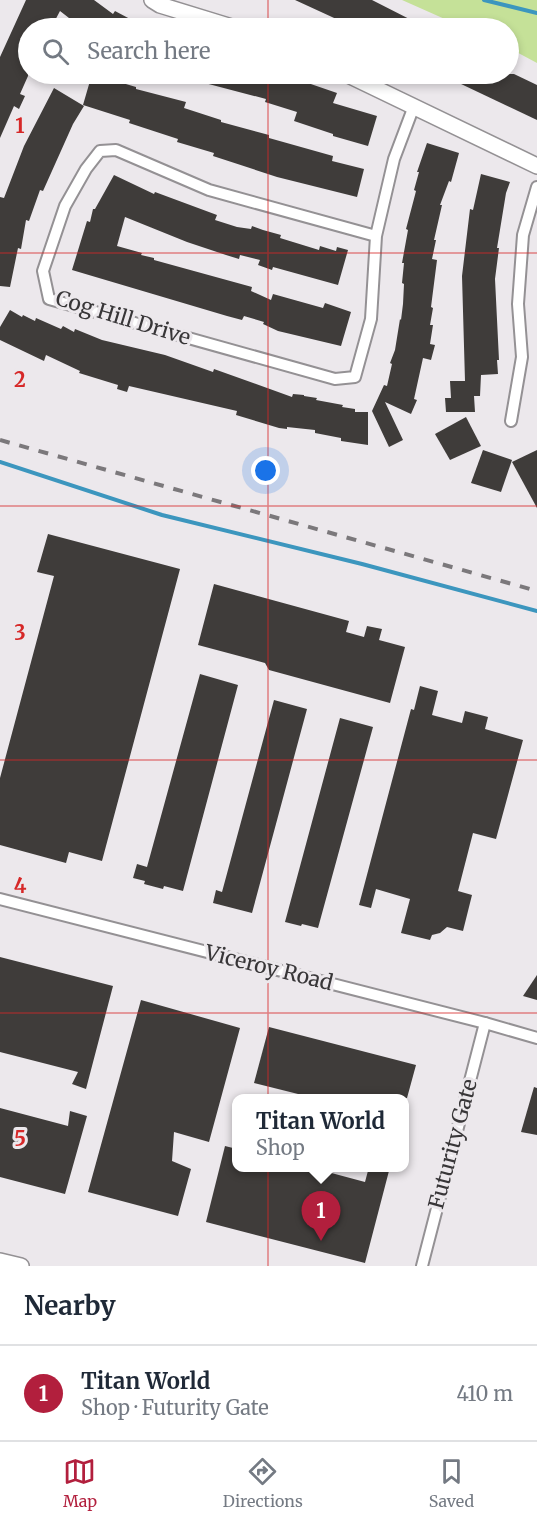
<!DOCTYPE html>
<html lang="en">
<head>
<meta charset="utf-8">
<style>
  :root { --surface:#fff; --page:#f2f2f3; --text:#1f2937; --muted:#747a83; --line:#e0e1e3; --accent:#b21f3d }
  body { margin:0; font-family:Merriweather,serif; background:var(--page); color:var(--text) }
  .you { position:absolute; left:266px; top:471px; width:21px; height:21px; margin:-15px; border:4px solid #fff; border-radius:50%; background:#1a73e8; box-shadow:0 0 0 9px #1a73e833 }
  .badge { display:grid; place-items:center; width:39px; height:39px; border-radius:50%; background:var(--accent); color:#fff; font-size:20px; font-weight:700 }
  .pin { position:absolute; translate:-50% -50px; filter:drop-shadow(0 2px 3px #0008) }
  .pin::after { content:''; position:absolute; top:32px; width:21px; height:18px; background:inherit; clip-path:polygon(0 0,100% 0,50% 100%) }
  .popup { position:absolute; left:232px; top:1094px; width:177px; height:78px; box-sizing:border-box; display:grid; place-content:center; border-radius:12px; background:var(--surface); filter:drop-shadow(0 2px 4px #0005); font-size:20px; white-space:nowrap; color:var(--muted) }
  .popup b { font-size:22px; color:var(--text) }
  .popup::after { content:''; position:absolute; left:50%; top:100%; margin-left:-12px; border:12px solid transparent; border-top-color:var(--surface) }
  .list { margin:0; padding:0; list-style:none }
  h2 { display:flex; justify-content:space-between; align-items:center; height:78px; margin:0; padding:0 24px; font-size:26px }
  h2 small { font-size:20px; font-weight:400; color:var(--muted) }
  .list li { display:grid; grid-template-columns:39px 1fr auto; gap:18px; align-items:center; box-sizing:border-box; height:96px; padding:0 24px; border-top:2px solid var(--line) }
  .list b { display:block; font-size:22px; white-space:nowrap }
  .list p { margin:0; font-size:20px; white-space:nowrap; color:var(--muted) }
  .list em { font-size:20px; font-style:normal; color:var(--muted) }
  .icon { flex:none; width:33px; height:33px; fill:none; stroke:currentColor; stroke-width:2; stroke-linecap:round; stroke-linejoin:round }
  .map { position:relative; flex:none; width:537px; height:1266px; overflow:hidden }
  .search { position:absolute; background:var(--surface); box-shadow:0 3px 9px #0003; left:18px; right:18px; top:18px; height:66px; display:flex; align-items:center; gap:15px; box-sizing:border-box; padding:0 21px; border-radius:33px; color:var(--muted); font-size:22px }
  .sheet { height:174px; background:var(--surface) }
  nav { display:flex; justify-content:space-around; align-items:center; box-sizing:border-box; height:84px; border-top:2px solid var(--line); background:var(--surface); font-size:16px; color:var(--muted) }
  nav a { display:grid; justify-items:center; gap:3px }
  nav .on { color:var(--accent) }
  .map>svg:first-child { display:block }
</style>
</head>
<body>
<div class="map">
<svg width="537" height="1266" viewBox="0 0 537 1266">
  <rect width="100%" height="100%" fill="#ece8ec"/>
  <polygon fill="#c5e198" points="402,0 537,0 537,63 509,48 508,28 465,28"/>
  <g fill="none" stroke-linecap="round" stroke-linejoin="round">
    <g stroke="#3c96be" stroke-width="4">
      <polyline points="484,0 537,13"/>
      <polyline points="0,462 162,515 362,564 537,611"/>
    </g>
  </g>
  <g fill="#3f3c3a">
    <polygon points="26,0 94,0 113,14 115,11 147,28 75,28 78,25 60,11 51,28 28,28 28,76 20,94 25,96 19,109 14,106 0,138 0,57"/>
    <polygon points="295,0 372,0 427,28 352,28 345,25 345,23"/>
    <polygon points="92,74 136,87 136,89 186,102 184,108 221,120 221,122 269,135 269,138 333,156 332,161 364,169 357,197 277,177 213,156 214,153 177,142 178,139 129,123 130,120 83,105"/>
    <polygon points="182,74 290,74 306,79 305,82 337,93 333,103 377,116 368,146 333,136 333,134 294,121 297,112 265,102 266,99 182,77"/>
    <polygon points="440,74 514,74 537,85 537,120"/>
    <polygon points="54,88 84,106 73,124 43,191 40,190 29,221 26,220 21,249 18,248 10,287 0,286 0,197 4,198 24,146"/>
    <polygon points="427,143 459,153 451,182 449,181 440,205 442,205 434,240 436,240 432,259 437,260 431,307 433,308 430,325 433,325 430,344 435,345 431,360 423,358 414,399 417,400 411,414 385,402 403,440 389,447 372,411 384,385 387,386 392,364 390,363 395,350 400,319 401,320 403,304 404,284 402,283 404,263 402,263 408,230 406,229 415,195 416,191 414,190 419,172 417,172"/>
    <polygon points="481,174 510,182 506,193 497,248 499,248 495,279 499,360 497,360 498,374 481,375 480,396 474,396 475,412 446,412 445,398 451,398 450,381 465,381 462,276 470,209 473,210"/>
    <polygon points="114,175 154,194 155,192 217,215 215,220 237,227 251,229 252,226 263,230 281,235 280,238 319,250 320,246 336,251 337,247 348,250 338,285 273,267 272,270 258,265 260,260 240,255 239,259 226,255 187,242 125,217 117,246 142,253 141,255 154,258 154,260 252,287 251,291 271,300 273,294 323,308 325,303 351,312 341,346 278,331 263,324 264,322 244,316 242,320 227,316 72,270 87,221 90,222 93,209 95,209"/>
    <polygon points="10,310 22,317 23,315 35,321 36,318 61,329 63,326 74,332 75,329 102,340 165,355 213,372 214,369 292,397 293,394 304,395 304,396 317,398 316,400 343,405 342,407 355,409 355,412 368,412 368,445 341,441 341,438 315,433 315,430 287,427 287,429 279,428 236,415 237,411 129,386 127,392 117,389 118,385 79,373 80,371 46,355 44,361 0,340 0,327"/>
    <polygon points="466,417 481,446 450,460 435,434"/>
    <polygon points="483,450 512,460 501,492 471,483"/>
    <polygon points="537,450 537,508 512,462"/>
    <polygon points="48,534 180,569 102,861 69,852 66,863 0,845 0,778 54,576 37,572"/>
    <polygon points="214,584 349,621 346,632 364,637 367,626 382,629 379,640 405,647 390,703 269,670 265,663 198,645"/>
    <polygon points="200,674 238,685 183,891 164,886 163,889 144,884 145,881 133,878 137,864 147,867"/>
    <polygon points="420,686 438,691 432,715 462,723 465,711 488,717 485,729 523,740 496,839 473,833 458,891 472,895 463,931 447,927 440,933 432,935 430,940 401,933 410,899 376,889 371,908 359,905 411,709 414,710"/>
    <polygon points="274,700 307,709 252,913 213,903 216,890 222,892"/>
    <polygon points="340,718 373,727 318,928 302,924 301,926 285,922"/>
    <polygon points="0,957 113,986 86,1089 72,1084 78,1072 0,1052"/>
    <polygon points="537,975 537,1000 523,996"/>
    <polygon points="141,1000 240,1028 209,1142 174,1132 172,1161 191,1169 178,1216 88,1192"/>
    <polygon points="269,1027 416,1065 407,1098 314,1098 254,1083"/>
    <polygon points="534,1087 537,1088 537,1135 521,1132"/>
    <polygon points="0,1108 68,1126 70,1111 87,1116 65,1194 0,1177"/>
    <polygon points="225,1146 237,1149 237,1167 309,1167 365,1182 369,1167 390,1167 365,1263 206,1222"/>
  </g>
  <g fill="none" stroke-linecap="round" stroke-linejoin="round">
    <defs>
      <g id="street">
        <polyline points="376,236 209,190 116,150 100,151 86,169 65,206 43,271 49,299 335,379 355,377 371,319 376,236 394,159 414,106"/>
        <polyline points="511,421 522,357 518,304 523,235 537,187"/>
        <polyline points="0,899 485,1023 537,1038"/>
        <polyline points="422,1266 485,1023"/>
      </g>
      <g id="secondary">
        <polyline points="152,0 160,5 235,28"/>
        <polyline points="346,74 537,166"/>
        <polyline points="0,1261 21,1266"/>
      </g>
    </defs>
    <use href="#street" stroke="#949194" stroke-width="14"/>
    <use href="#secondary" stroke="#949194" stroke-width="18"/>
    <use href="#street" stroke="#fff" stroke-width="10"/>
    <use href="#secondary" stroke="#fff" stroke-width="15"/>
    <polyline stroke="#7b787b" stroke-width="4" stroke-dasharray="10 10" stroke-linecap="butt" points="0,440 537,591"/>
  </g>
  <path fill="none" stroke="#d62828" stroke-width="1.5" stroke-opacity="0.55" d="M 268,0 L 268,28M 268,74 L 268,1266M 0,253 L 537,253M 0,506 L 537,506M 0,760 L 537,760M 0,1013 L 537,1013"/>
  <g text-anchor="middle" stroke-width="6" stroke-linejoin="round" paint-order="stroke">
    <g font-size="21" fill="#383638" stroke="#ece8ec">
      <text transform="translate(123 318) rotate(17)" y="7">Cog Hill Drive</text>
      <text transform="translate(269 968) rotate(14)" y="7">Viceroy Road</text>
      <text transform="translate(453 1144) rotate(-75)" y="7">Futurity Gate</text>
    </g>
  </g>
  <g font-size="20" text-anchor="middle" font-weight="bold" fill="#d62828" stroke="#ece8ec" stroke-width="6" stroke-linejoin="round" paint-order="stroke">
    <text x="20" y="133">1</text>
    <text x="20" y="387">2</text>
    <text x="20" y="640">3</text>
    <text x="20" y="893">4</text>
    <text x="20" y="1146">5</text>
  </g>
</svg>
<div class="you"></div>
<div class="pin badge" style="left:321px;top:1241px">1</div>
<div class="popup"><b>Titan World</b>Shop</div>
<div class="search"><svg class="icon" aria-label="search" viewBox="0 0 24 24"><circle cx="10" cy="10" r="6"/><path d="M15 15l6 6"/></svg>Search here</div>
</div>
<section class="sheet">
<h2>Nearby<small></small></h2>
<ul class="list">
<li><span class="badge">1</span><div><b>Titan World</b><p>Shop · Futurity Gate</p></div><em>410 m</em></li>
</ul>
</section>
<nav>
<a class="on"><svg class="icon" aria-label="map" viewBox="0 0 24 24"><path d="M3 6l6-2 6 2 6-2v14l-6 2-6-2-6 2zM9 4v14M15 6v14"/></svg>Map</a>
<a><svg class="icon" aria-label="directions" viewBox="0 0 24 24"><path d="M12 3l9 9-9 9-9-9zM9 14v-3h6M13 9l2 2-2 2"/></svg>Directions</a>
<a><svg class="icon" aria-label="saved" viewBox="0 0 24 24"><path d="M7 4h10v16l-5-4-5 4z"/></svg>Saved</a>
</nav>
</body>
</html>
